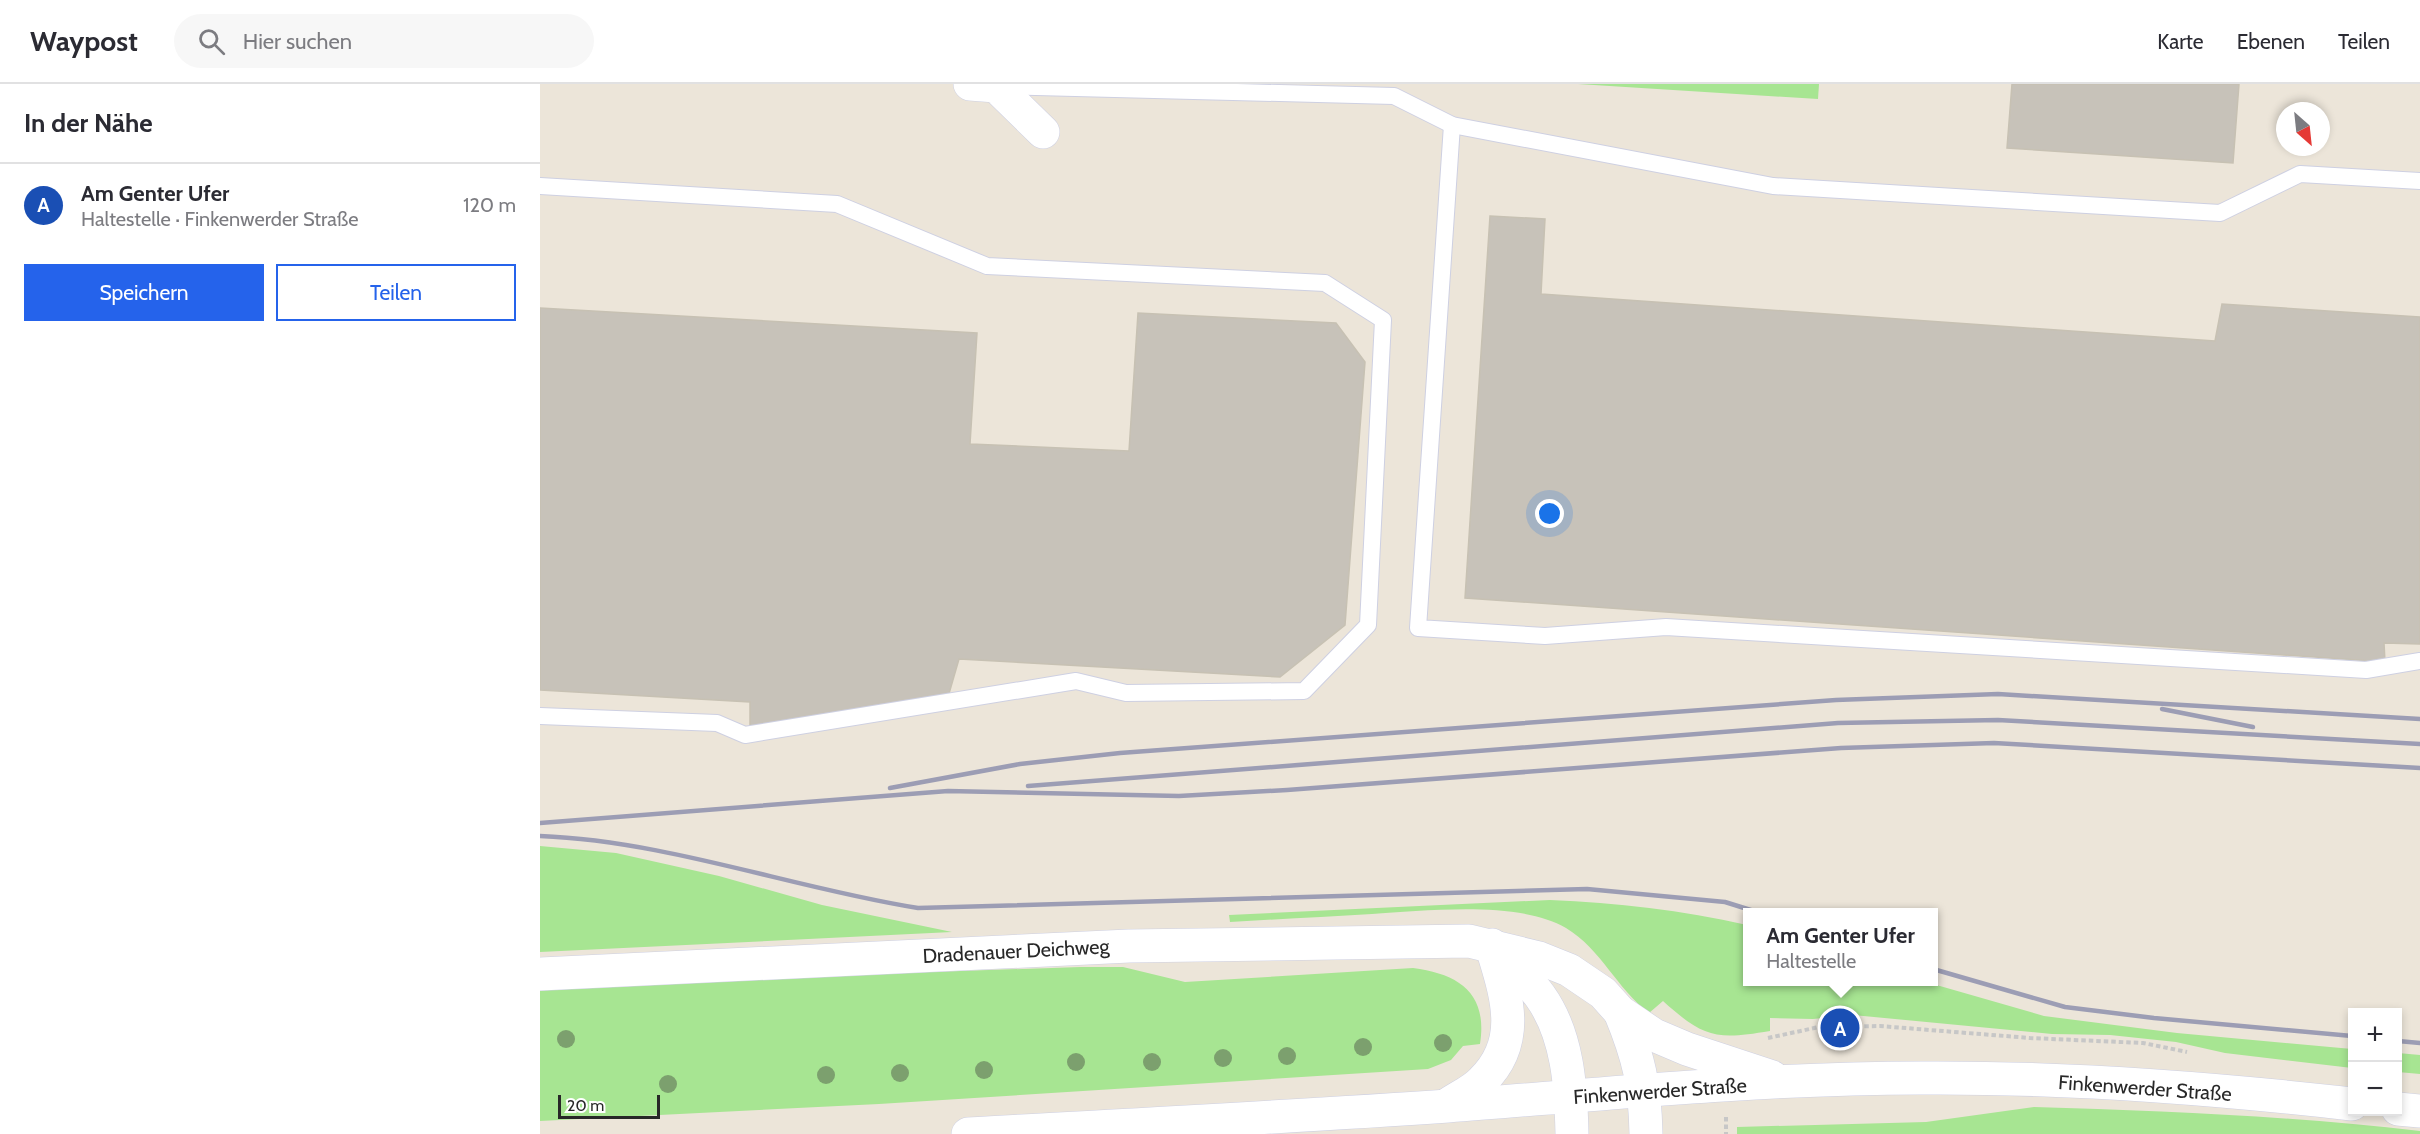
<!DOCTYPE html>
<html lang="de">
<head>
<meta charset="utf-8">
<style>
  :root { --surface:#fff; --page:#f7f7f7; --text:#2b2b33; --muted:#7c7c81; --line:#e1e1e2; --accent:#2563eb }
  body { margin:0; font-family:Cabin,sans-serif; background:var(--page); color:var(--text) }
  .controls { position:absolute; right:18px; bottom:18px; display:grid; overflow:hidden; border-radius:0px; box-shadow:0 3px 9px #0003 }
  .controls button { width:54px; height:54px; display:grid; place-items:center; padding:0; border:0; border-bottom:2px solid var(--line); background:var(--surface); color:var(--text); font:30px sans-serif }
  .compass { position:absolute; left:1736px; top:18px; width:54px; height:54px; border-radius:50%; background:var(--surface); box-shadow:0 3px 9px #0003; rotate:153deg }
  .scale { position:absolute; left:18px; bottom:15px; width:102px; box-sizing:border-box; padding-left:6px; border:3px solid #282828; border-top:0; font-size:16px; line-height:21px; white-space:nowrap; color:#282828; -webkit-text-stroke:4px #fff; paint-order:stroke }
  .you { position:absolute; left:1010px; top:430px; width:21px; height:21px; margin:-15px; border:4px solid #fff; border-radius:50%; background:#1a73e8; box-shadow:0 0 0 9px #1a73e833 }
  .badge { display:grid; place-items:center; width:39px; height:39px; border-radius:50%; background:var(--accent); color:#fff; font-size:20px; font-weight:700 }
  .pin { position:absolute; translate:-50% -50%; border:3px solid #fff; box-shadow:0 2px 6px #0006 }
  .popup { position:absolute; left:1203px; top:824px; width:195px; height:78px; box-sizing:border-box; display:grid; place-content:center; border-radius:0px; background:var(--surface); filter:drop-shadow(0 2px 4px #0005); font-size:20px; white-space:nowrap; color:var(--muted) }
  .popup b { font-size:22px; color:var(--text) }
  .popup::after { content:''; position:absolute; left:50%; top:100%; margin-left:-12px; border:12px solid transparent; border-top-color:var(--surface) }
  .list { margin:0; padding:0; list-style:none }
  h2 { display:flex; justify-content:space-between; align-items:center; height:78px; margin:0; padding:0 24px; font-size:26px }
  h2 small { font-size:20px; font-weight:400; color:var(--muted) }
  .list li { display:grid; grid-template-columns:39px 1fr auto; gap:18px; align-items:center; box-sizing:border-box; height:84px; padding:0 24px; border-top:2px solid var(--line) }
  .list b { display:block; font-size:22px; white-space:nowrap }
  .list p { margin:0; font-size:20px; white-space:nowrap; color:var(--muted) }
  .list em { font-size:20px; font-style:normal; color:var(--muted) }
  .actions { display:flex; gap:12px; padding:18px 24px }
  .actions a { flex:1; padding:14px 0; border:2px solid var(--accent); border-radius:0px; text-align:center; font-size:21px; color:var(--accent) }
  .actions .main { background:var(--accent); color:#fff }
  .icon { flex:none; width:33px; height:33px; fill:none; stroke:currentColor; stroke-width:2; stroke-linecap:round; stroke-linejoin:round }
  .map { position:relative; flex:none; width:1880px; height:1050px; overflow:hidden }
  header { display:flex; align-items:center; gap:36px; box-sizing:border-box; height:84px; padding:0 30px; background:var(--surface); border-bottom:2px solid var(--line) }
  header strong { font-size:28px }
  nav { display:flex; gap:33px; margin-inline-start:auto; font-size:21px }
  .search { width:420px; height:54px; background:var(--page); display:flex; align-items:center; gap:15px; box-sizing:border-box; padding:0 21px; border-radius:33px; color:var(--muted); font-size:22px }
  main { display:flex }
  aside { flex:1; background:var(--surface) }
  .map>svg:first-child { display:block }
</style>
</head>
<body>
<header>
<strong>Waypost</strong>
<div class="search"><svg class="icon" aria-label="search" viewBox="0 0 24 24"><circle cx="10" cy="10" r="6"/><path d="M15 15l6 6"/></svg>Hier suchen</div>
<nav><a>Karte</a><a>Ebenen</a><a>Teilen</a></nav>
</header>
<main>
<aside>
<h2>In der Nähe<small></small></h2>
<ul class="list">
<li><span class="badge" style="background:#1a4fb4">A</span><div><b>Am Genter Ufer</b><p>Haltestelle · Finkenwerder Straße</p></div><em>120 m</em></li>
</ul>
<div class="actions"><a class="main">Speichern</a><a>Teilen</a></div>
</aside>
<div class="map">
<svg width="1880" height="1050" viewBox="0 0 1880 1050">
  <rect width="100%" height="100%" fill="#ece5d9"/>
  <g fill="#a7e592">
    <polygon points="1038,0 1279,0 1278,15"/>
    <polygon points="0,762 76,769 179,792 282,821 412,848 0,868"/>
    <path d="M 1010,816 C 1077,819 1142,826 1207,841 L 1207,898 L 1386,898 L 1504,932 L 1637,949 L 1812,965 L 1812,984 L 1685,969 L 1636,958 L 1570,951 L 1512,950 L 1313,931 L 1273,935 L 1230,934 L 1230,947 C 1176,956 1164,954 1123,917 L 1109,929 C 1077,905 1061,865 1026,844 C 978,816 886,827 832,830 C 784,833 737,835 690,838 L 689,831 Z"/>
    <path d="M 541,883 L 583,883 L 645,898 L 873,884 C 919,890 948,909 940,960 L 923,962 L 911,976 L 888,985 L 339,1020 L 0,1037 L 0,905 L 212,894 Z"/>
    <polygon points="1858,969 1880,971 1880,990 1858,988"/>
    <path d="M 1494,1023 C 1623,1027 1752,1032 1880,1047 L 1880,1050 L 1197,1050 L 1197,1043 L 1386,1038 Z"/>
  </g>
  <g fill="#c7c2b9" stroke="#c7c1b3" stroke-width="1.5">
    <polygon points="1472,0 1699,0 1693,79 1467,64"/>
    <polygon points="950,132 1005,135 1001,210 1675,257 1682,220 1880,233 1880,560 1844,559 1845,578 925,514"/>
    <polygon points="0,224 437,249 430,360 589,367 598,229 796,239 825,278 805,541 740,593 419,575 408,613 233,643 210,641 210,618 0,606"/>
  </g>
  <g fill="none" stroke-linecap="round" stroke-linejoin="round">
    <defs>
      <g id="service">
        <polyline points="460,2 854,12 912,41 1233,102 1680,129 1760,90 1880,97"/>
        <polyline points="912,41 878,544 1005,552 1126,543 1826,586 1880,577"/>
        <polyline points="0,102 297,120 447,182 785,199 843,236 828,541 764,607 586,609 536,597 205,651 177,639 0,632"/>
      </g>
      <polyline id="minor" points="430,0 456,2 503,48"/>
      <g id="secondary">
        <path d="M 952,861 C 967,878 986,893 1000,912 C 1028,951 1031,1003 1032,1050"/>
        <polyline points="0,890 589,862 929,857 999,874 1029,886 1063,909 1080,928 1114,951 1147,965 1232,993"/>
        <path d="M 1080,928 C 1099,974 1105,1001 1106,1050"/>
        <path d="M 907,1021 C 918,1013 933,1007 942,997 C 982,958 967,913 953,867"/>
        <polyline points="1858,1025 1880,1027"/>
        <path d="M 428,1050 C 588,1041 748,1033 908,1022 C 1065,1010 1223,994 1381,994 C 1524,993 1670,1004 1812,1020"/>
      </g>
    </defs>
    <use href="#service" stroke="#ced0e2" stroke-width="18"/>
    <use href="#minor" stroke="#ced0e2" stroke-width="34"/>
    <use href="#secondary" stroke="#ced0e2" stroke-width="34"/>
    <g stroke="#c7c7c7" stroke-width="4" stroke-dasharray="4.5 3" stroke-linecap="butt">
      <polyline points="1228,954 1279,943 1340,942 1490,954 1603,959 1647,968"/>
      <polyline points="1186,1033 1186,1050"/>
    </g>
    <use href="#service" stroke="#fff" stroke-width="16"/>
    <use href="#minor" stroke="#fff" stroke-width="33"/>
    <use href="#secondary" stroke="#fff" stroke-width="33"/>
    <g stroke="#9c9db4" stroke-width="4.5">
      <polyline points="1622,625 1713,643"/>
      <polyline points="488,702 1298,639 1458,636 1880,660"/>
      <polyline points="350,704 480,680 580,669 1296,616 1458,610 1880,635"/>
      <polyline points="0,739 408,707 639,712 747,706 1301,664 1454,659 1880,684"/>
      <path d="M 0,752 C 128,757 252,804 378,824 L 1047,805 L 1185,818 L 1217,828"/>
      <polyline points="1393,885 1525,923 1614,934 1812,952"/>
      <polyline points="1858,957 1880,959"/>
    </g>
  </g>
  <g fill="#7ca06e">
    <circle cx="26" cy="955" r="9"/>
    <circle cx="903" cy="959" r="9"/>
    <circle cx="823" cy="963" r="9"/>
    <circle cx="747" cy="972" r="9"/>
    <circle cx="683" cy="974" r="9"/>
    <circle cx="536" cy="978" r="9"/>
    <circle cx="612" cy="978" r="9"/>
    <circle cx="444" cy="986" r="9"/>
    <circle cx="360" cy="989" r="9"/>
    <circle cx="286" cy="991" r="9"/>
    <circle cx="128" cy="1000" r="9"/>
  </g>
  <g text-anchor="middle" stroke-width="4.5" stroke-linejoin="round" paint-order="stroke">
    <g font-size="20" fill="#282828" stroke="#fff">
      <text transform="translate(476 867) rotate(-3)" y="7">Dradenauer Deichweg</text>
      <text transform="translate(1605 1004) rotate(4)" y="7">Finkenwerder Straße</text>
      <text transform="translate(1120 1007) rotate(-4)" y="7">Finkenwerder Straße</text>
    </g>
  </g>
</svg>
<div class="controls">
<button>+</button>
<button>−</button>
</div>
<svg class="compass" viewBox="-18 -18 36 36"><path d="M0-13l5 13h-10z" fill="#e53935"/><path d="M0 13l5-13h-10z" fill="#7c7c81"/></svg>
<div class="scale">20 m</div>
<div class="you"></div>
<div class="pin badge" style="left:1300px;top:944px;background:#1a4fb4">A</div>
<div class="popup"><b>Am Genter Ufer</b>Haltestelle</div>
</div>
</main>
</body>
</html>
